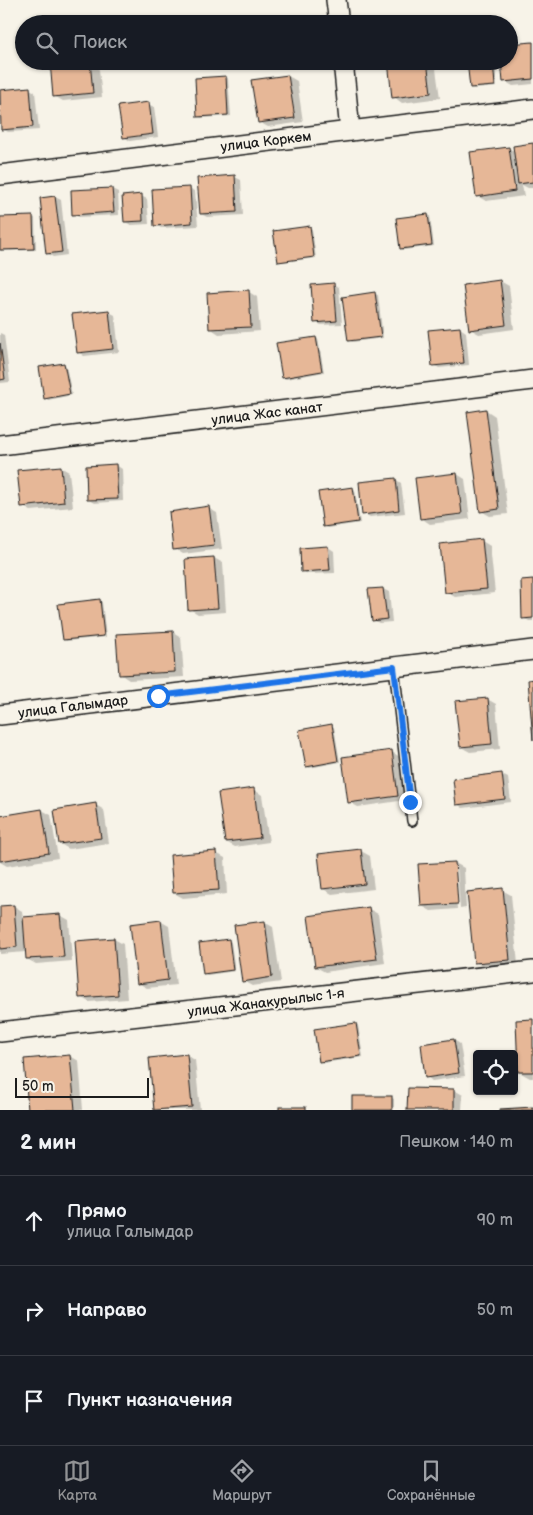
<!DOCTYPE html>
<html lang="ru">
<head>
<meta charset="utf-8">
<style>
  :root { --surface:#171b24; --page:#242831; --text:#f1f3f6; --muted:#9ea1a6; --line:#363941; --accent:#919294 }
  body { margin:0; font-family:"Balsamiq Sans",sans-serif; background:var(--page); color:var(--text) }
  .controls { position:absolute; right:15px; bottom:15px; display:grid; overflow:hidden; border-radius:5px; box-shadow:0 1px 4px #0004 }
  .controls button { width:45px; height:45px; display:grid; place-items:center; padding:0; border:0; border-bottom:1px solid var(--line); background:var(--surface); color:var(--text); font:25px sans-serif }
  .scale { position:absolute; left:15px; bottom:12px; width:134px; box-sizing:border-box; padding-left:5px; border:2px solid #1c1c1c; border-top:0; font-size:14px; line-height:18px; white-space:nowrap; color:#1c1c1c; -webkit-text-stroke:4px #f7f3e8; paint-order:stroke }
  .stop { position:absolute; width:15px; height:15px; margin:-11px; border:4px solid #1a73e8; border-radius:50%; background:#fff }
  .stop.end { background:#1a73e8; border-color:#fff; box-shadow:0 1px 5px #0008 }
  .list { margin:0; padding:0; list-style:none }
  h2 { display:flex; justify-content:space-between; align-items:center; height:65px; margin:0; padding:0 20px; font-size:21px }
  h2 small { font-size:16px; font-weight:400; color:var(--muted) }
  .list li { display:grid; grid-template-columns:32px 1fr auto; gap:15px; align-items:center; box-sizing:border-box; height:90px; padding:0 20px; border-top:1px solid var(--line) }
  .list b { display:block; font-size:19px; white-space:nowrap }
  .list p { margin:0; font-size:16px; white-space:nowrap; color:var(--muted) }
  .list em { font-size:16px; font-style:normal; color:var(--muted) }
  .icon { flex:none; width:28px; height:28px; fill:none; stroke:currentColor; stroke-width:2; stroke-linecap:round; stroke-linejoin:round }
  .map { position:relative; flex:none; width:533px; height:1110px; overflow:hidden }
  .search { position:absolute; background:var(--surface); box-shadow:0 1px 4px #0004; left:15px; right:15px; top:15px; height:55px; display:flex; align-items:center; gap:12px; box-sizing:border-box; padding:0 18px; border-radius:28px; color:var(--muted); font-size:19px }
  .sheet { height:335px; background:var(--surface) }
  nav { display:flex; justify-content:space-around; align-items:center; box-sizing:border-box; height:70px; border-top:1px solid var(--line); background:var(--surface); font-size:14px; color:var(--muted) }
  nav a { display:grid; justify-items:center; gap:2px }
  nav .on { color:var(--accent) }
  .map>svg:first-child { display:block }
</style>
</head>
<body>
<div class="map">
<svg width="533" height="1110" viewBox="0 0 533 1110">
  <rect width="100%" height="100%" fill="#f7f3e8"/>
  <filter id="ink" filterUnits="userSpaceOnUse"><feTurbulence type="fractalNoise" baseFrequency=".02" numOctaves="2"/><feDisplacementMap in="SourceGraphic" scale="10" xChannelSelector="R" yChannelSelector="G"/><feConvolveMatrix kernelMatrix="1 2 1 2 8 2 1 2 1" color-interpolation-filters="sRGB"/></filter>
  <g filter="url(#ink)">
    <g fill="#0003">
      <polygon points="533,43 533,84 513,86 504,81 509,61"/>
      <polygon points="51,61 98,61 102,97 63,101 54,96"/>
      <polygon points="389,61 435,62 440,98 402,103 394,97"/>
      <polygon points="469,61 495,61 497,87 474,89 471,88"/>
      <polygon points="288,76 297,81 303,122 268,127 259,122 253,81"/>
      <polygon points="226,77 228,78 231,116 201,118 198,117"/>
      <polygon points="30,89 35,92 39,130 8,132 2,129 0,91"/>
      <polygon points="148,104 154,107 158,137 130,141 124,137"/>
      <polygon points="533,145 533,188 528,188 522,185 524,196 486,201 477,196 509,148 515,152"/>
      <polygon points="235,177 241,180 243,215 207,217 201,214"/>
      <polygon points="190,188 195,192 198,226 161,228 155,225"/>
      <polygon points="112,189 118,192 119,215 79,217 74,214"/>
      <polygon points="141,196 147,199 149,224 131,225 125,222"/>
      <polygon points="55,197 61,200 67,255 53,257 47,253 41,199"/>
      <polygon points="428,215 430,216 434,246 403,250 401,248"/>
      <polygon points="33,217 35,218 36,250 0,251 0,218"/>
      <polygon points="309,227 312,229 316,258 281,262 279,261"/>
      <polygon points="500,281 509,286 514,329 479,334 470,329"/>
      <polygon points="333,284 339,287 342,324 321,325 315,322"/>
      <polygon points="249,292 257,297 260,331 219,334 210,328"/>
      <polygon points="375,294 378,295 383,338 352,342 349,340"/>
      <polygon points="109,312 115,315 119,352 84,356 78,352"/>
      <polygon points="460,328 466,332 469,365 439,368 433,365"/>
      <polygon points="0,333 4,335 10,382 0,383"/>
      <polygon points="316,338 318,339 324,372 286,379 283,377"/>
      <polygon points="64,364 66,366 72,395 48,400 46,398"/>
      <polygon points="486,410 495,416 508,514 490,516 481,511"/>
      <polygon points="116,465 122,469 123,501 94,503 89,500"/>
      <polygon points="60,467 69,472 73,507 31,511 22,506"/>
      <polygon points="457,474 465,479 470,519 430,524 421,518"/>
      <polygon points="395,479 401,483 405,513 370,517 364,514"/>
      <polygon points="353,488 355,490 360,523 327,528 324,526"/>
      <polygon points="208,508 217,513 222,549 183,554 175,549"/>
      <polygon points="482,541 490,546 495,593 455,597 446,592"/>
      <polygon points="328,547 334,551 335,573 308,574 302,571"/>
      <polygon points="214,558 223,563 226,612 198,614 190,609 186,560"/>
      <polygon points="533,580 533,621 529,621 523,618"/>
      <polygon points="383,589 389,592 392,622 379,623 373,620"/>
      <polygon points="100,601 102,602 106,637 66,641 64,640"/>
      <polygon points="173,632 181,637 184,677 129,680 120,674"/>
      <polygon points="487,699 496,704 500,749 470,752 461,747"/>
      <polygon points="331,726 334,727 340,762 309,768 307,766"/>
      <polygon points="392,752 400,757 406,800 358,807 349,802"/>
      <polygon points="502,775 508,778 511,802 463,808 457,804"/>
      <polygon points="253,789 262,795 269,842 235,847 226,842"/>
      <polygon points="96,805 104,810 109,843 69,849 60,844"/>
      <polygon points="42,810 51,815 58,858 7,866 0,862 0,817"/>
      <polygon points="361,851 370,856 374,889 332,894 323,889"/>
      <polygon points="216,853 225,858 227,894 183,898 174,893"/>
      <polygon points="455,863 464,868 466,908 460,909 457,867 454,867 457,909 431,911 422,906"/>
      <polygon points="502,890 511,895 518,964 484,967 475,962"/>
      <polygon points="14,906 22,911 23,918 60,915 69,920 72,961 36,964 27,959 26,952 0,954 0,907"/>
      <polygon points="369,909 378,914 385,963 325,972 316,967"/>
      <polygon points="160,921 169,926 176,985 147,988 138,983"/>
      <polygon points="264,922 273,927 281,982 252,986 243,981"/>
      <polygon points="114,939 123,944 127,999 89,1002 80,997 76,942"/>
      <polygon points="228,940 231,942 235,971 207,975 204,973"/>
      <polygon points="533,1020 533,1078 530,1078 519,1072"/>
      <polygon points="356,1024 358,1025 363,1057 323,1063 320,1061"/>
      <polygon points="454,1040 460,1044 465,1076 432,1081 427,1077"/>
      <polygon points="186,1055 195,1060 200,1110 155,1110"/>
      <polygon points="70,1056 79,1061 83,1110 30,1110"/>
      <polygon points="454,1090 463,1095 462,1110 409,1110"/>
      <polygon points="392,1098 394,1099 394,1110 353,1110"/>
    </g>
    <g fill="#e6b797" stroke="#1c1c1c">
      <polygon points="533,42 533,79 503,82 501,61 509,61 509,44"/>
      <polygon points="50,61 90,61 93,93 53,97"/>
      <polygon points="388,61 427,61 431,93 392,98"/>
      <polygon points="467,61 493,61 495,86 470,88"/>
      <polygon points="288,75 295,118 258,123 251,80"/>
      <polygon points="226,76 228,115 197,117 195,78"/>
      <polygon points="30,87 33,127 1,130 0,90"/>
      <polygon points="149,102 153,134 123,138 118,106"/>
      <polygon points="533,143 533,182 518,184 513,146"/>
      <polygon points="509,147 515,191 476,197 470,152"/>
      <polygon points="235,175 237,212 200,214 197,178"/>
      <polygon points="190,187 192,223 154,226 152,189"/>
      <polygon points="112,188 114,212 72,215 71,190"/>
      <polygon points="142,194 143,221 124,222 122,196"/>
      <polygon points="55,196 62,252 46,254 40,198"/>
      <polygon points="428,214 432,245 400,249 396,218"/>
      <polygon points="33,216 34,249 0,250 0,217"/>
      <polygon points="310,226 314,257 278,262 273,231"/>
      <polygon points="500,280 506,325 469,330 463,285"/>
      <polygon points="334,283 337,321 314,323 311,285"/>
      <polygon points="249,290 251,327 209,329 207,293"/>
      <polygon points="375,292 381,337 348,341 342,297"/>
      <polygon points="109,310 113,349 77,353 72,314"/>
      <polygon points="460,327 464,363 432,366 428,330"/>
      <polygon points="316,337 322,371 282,378 276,343"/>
      <polygon points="0,343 5,379 0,380"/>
      <polygon points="64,363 70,394 44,399 39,367"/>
      <polygon points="486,409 499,509 480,512 467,412"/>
      <polygon points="116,464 118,499 87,500 86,466"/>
      <polygon points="61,466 64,502 21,507 17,470"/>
      <polygon points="457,473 462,514 420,519 415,478"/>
      <polygon points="396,478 399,510 362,515 359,482"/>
      <polygon points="353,487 358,522 323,527 318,492"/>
      <polygon points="209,506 214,545 173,550 169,512"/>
      <polygon points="482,539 487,589 445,593 440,544"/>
      <polygon points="328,546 330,570 301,572 300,548"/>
      <polygon points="214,557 218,608 188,610 185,559"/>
      <polygon points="533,579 533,618 522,619 521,580"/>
      <polygon points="383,588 387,619 372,621 368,589"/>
      <polygon points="100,599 104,636 63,640 58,604"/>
      <polygon points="173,631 175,672 119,675 116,634"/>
      <polygon points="533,679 533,740 528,680"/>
      <polygon points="488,698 492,744 460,747 455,701"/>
      <polygon points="332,724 338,761 306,767 299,730"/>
      <polygon points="392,750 398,796 348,803 342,757"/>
      <polygon points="502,773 505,799 456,805 453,779"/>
      <polygon points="254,788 260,838 225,842 218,793"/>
      <polygon points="96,803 101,838 59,844 54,810"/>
      <polygon points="42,809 49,853 0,861 0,816"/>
      <polygon points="361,849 365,884 322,889 318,854"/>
      <polygon points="216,851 219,890 173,893 170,855"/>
      <polygon points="455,862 458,904 421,906 418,864"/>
      <polygon points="503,888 510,960 474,963 467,892"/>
      <polygon points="14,905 17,947 0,949 0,906"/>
      <polygon points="369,907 377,959 315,967 308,916"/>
      <polygon points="60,914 64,957 26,959 23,917"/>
      <polygon points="161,920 168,980 137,984 130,924"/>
      <polygon points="265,921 272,977 242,982 234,925"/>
      <polygon points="114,938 118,995 79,998 75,941"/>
      <polygon points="229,939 233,970 203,974 199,943"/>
      <polygon points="533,1019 533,1072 518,1072 516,1020"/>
      <polygon points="356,1023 361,1056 319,1062 314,1029"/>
      <polygon points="454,1039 459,1073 425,1078 421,1044"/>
      <polygon points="187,1054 192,1107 154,1110 149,1058"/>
      <polygon points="70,1055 75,1110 28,1110 24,1059"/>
      <polygon points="408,1088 454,1089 454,1110 407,1110"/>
      <rect x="352" y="1096" width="40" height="14"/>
      <rect x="279" y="1107" width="27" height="3"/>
      <polygon points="533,1107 533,1110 500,1110 500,1109"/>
    </g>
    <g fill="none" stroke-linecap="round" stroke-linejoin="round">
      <defs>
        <polyline id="lane" points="394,667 412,821"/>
        <g id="street">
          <polyline points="336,0 339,24"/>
          <polyline points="343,61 350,131"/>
          <polyline points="0,175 350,131 533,109"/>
          <polyline points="0,445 533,380"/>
          <polyline points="0,715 533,650"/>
          <polyline points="0,1032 533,971"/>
        </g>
      </defs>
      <use href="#lane" stroke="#1c1c1c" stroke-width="12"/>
      <use href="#street" stroke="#1c1c1c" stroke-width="22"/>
      <use href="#lane" stroke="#f7f3e8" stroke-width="9"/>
      <use href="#street" stroke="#f7f3e8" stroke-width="19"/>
    </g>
  </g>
  <g fill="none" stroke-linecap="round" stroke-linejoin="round" filter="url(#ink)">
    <polyline stroke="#1a73e8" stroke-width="6" points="158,696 394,667 410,802"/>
  </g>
  <g text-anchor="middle" stroke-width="4" stroke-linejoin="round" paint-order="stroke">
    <g font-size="14" fill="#1c1c1c" stroke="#f7f3e8">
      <text transform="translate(266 141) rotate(-7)" y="5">улица Коркем</text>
      <text transform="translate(267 413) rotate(-7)" y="5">улица Жас канат</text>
      <text transform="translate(73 706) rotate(-7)" y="5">улица Галымдар</text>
      <text transform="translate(266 1002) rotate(-7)" y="5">улица Жанакурылыс 1-я</text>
    </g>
  </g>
</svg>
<div class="controls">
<button><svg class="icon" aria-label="locate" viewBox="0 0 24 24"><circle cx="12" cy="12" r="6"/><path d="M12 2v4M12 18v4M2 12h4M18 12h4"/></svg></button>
</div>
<div class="scale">50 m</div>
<div class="stop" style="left:158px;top:696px"></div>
<div class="stop end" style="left:410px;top:802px"></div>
<div class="search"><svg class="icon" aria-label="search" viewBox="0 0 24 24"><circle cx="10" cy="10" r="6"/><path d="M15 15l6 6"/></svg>Поиск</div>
</div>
<section class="sheet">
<h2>2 мин<small>Пешком · 140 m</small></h2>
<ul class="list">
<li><svg class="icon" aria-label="ahead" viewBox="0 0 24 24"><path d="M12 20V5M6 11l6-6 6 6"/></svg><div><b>Прямо</b><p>улица Галымдар</p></div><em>90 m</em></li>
<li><svg class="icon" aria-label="right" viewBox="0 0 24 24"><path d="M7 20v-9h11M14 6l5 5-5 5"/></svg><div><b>Направо</b></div><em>50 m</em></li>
<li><svg class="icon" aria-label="arrive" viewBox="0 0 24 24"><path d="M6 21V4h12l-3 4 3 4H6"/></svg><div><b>Пункт назначения</b></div></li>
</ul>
</section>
<nav>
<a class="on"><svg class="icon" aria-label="map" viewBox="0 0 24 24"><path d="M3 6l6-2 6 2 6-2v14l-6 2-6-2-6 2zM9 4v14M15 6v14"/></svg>Карта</a>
<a><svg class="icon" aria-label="directions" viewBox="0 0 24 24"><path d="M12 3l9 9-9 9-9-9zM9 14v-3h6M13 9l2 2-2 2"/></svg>Маршрут</a>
<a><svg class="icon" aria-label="saved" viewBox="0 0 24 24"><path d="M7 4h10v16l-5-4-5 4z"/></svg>Сохранённые</a>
</nav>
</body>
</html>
